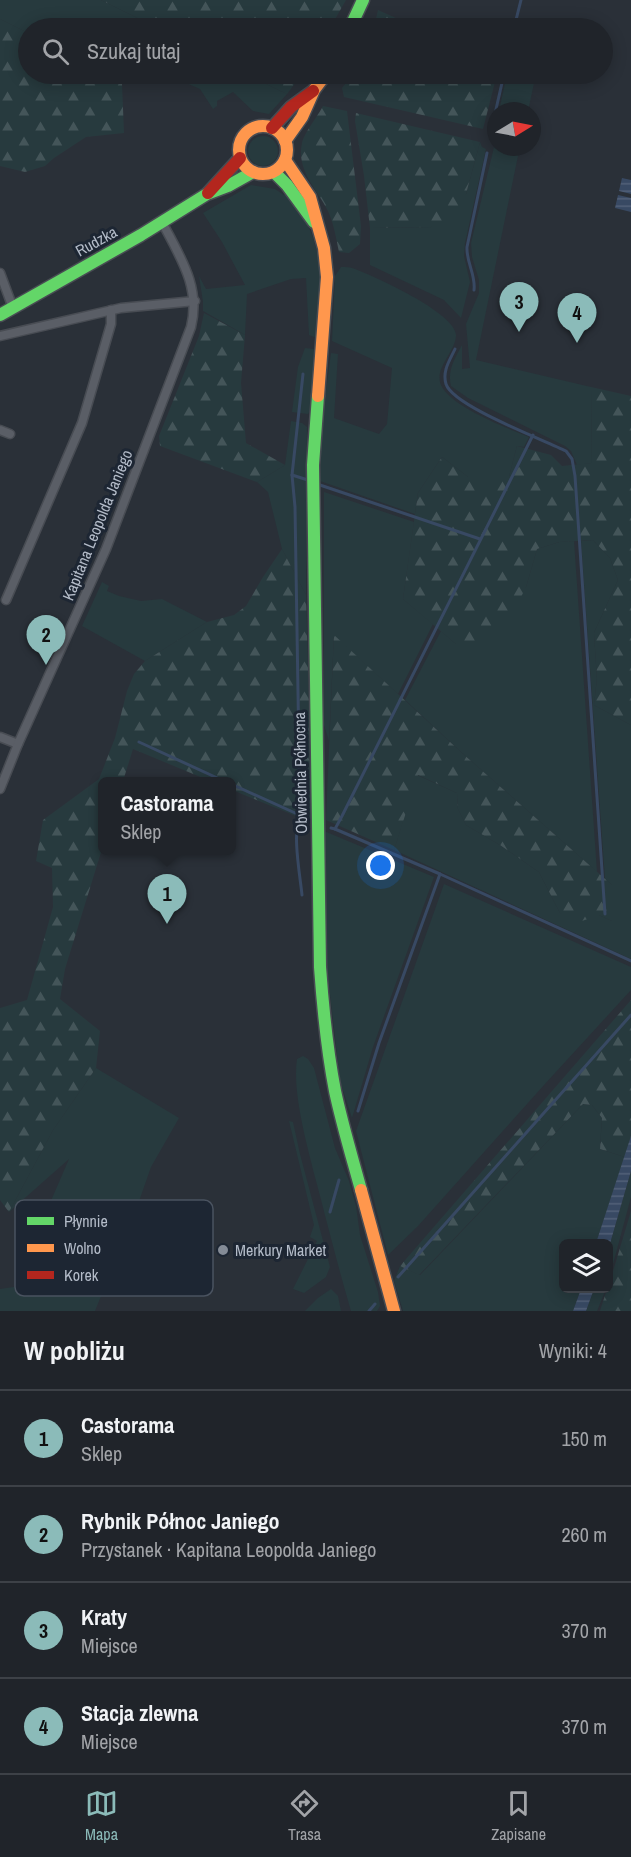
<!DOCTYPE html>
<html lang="pl">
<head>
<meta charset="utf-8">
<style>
  :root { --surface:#20242a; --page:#2d3036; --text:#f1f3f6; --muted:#a2a4a8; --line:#3d4147; --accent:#8bbbb9 }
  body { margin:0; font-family:"Archivo Narrow",sans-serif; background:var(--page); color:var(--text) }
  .controls { position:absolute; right:18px; bottom:18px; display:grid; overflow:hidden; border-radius:9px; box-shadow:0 3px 15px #0003 }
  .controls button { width:54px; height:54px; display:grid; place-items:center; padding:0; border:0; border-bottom:2px solid var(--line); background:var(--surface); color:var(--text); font:30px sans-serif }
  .compass { position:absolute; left:487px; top:102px; width:54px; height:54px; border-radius:50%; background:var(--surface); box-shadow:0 3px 15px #0003; rotate:80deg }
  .you { position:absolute; left:381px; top:866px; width:21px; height:21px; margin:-15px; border:4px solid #fff; border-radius:50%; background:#1a73e8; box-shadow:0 0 0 9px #1a73e833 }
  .badge { display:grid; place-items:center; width:39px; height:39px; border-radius:50%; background:var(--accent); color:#111; font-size:20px; font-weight:700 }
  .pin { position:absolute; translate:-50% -50px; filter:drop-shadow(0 2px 3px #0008) }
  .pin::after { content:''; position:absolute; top:32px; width:21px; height:18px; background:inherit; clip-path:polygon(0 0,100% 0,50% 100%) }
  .popup { position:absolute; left:98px; top:777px; width:138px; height:78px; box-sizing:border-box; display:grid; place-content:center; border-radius:9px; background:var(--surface); filter:drop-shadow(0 2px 4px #0005); font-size:20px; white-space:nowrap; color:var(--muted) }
  .popup b { font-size:22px; color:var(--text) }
  .popup::after { content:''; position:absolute; left:50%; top:100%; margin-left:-12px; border:12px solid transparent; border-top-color:var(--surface) }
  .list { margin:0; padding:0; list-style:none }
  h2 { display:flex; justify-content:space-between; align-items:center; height:78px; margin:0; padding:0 24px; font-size:26px }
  h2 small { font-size:20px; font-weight:400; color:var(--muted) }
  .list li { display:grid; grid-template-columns:39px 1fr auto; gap:18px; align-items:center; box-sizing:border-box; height:96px; padding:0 24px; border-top:2px solid var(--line) }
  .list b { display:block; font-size:22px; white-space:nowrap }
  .list p { margin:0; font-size:20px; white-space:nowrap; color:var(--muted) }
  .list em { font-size:20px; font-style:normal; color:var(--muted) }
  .icon { flex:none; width:33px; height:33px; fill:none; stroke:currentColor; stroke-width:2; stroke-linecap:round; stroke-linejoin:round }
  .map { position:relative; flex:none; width:631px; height:1311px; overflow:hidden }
  .search { position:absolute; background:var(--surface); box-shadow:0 3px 15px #0003; left:18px; right:18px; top:18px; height:66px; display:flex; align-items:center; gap:15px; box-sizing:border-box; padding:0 21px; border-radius:33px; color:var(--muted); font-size:22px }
  .sheet { height:462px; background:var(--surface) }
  nav { display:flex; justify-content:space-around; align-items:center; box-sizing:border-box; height:84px; border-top:2px solid var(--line); background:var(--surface); font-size:16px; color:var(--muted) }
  nav a { display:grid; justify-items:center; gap:3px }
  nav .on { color:var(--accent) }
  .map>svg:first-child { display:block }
</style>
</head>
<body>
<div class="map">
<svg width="631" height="1311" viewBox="0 0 631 1311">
  <defs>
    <pattern id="forest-firs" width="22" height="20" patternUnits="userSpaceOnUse" patternTransform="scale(1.5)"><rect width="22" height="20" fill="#273a3e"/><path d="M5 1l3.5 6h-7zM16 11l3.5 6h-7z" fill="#445559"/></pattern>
    <pattern id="water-rules" width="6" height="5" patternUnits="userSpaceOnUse" patternTransform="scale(1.5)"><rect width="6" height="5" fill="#384963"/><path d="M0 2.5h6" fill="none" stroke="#526178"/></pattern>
  </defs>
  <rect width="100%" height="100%" fill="#2a3038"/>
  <g fill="#273a3e">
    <polygon points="0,0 101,0 158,28 28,28 28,33 0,19"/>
    <polygon points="103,74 246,74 287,94 269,114 253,111 233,92 217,101 217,106 213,109 200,89 177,79 122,84"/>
    <polygon points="507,74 536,74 528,111 499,111"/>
    <circle cx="263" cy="151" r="15"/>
    <polygon points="480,142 482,147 486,149 465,243 464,256 470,282 461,318 444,300 370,265 370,228 431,227 466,194"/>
    <path d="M 494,147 L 519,151 L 476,360 L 591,387 L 592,463 L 577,465 L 571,451 L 565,446 L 468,398 L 451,386 C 447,371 455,358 462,345 L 462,369 L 470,368 L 466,324 L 479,293 L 479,280 L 472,257 L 471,243 Z"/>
    <path d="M 251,185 L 275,189 L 284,195 L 289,193 C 296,205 305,217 310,230 C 325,265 320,301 317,338 L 309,335 L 306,278 L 291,279 L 247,294 L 245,335 L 203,311 L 203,302 L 199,276 L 206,289 L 245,285 L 222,242 L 203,213 Z"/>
    <path d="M 341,267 C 346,267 350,267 355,269 C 374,276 458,314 456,336 C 455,353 432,370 442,387 C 454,408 507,428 529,437 L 524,447 L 517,446 L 509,477 L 468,477 L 442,457 L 418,493 L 415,514 L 320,481 L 322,420 L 331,353 L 338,354 L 334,418 L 379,434 L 387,424 L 392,368 L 332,341 L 335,276 Z"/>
    <polygon points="305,348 314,349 311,409 308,414 292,412 298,367"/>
    <polygon points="291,421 302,423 307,427 306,595 282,549 268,492 257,482 285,465"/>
    <polygon points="324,492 414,522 403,599 433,624 398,694 334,636 329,741 324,725"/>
    <polygon points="593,540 610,558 618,580 594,633 597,679 594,705 631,725 631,959 394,850 417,775 457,793 458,809 466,825 500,845 539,872 560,913 599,915 612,921 612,885 605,879 581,541"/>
    <polygon points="574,541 597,872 462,753 405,700 441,631 456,644 526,587 537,549 559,542"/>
    <polygon points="102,582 109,586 107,591 119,596 141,601 162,599 207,622 145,661 82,626"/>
    <polygon points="324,831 434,877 373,1047 352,1118 340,1081 327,968"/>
    <polygon points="444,884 631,967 631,990 544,1085 418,1226 388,1255 356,1131"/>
    <path d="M 303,1056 L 308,1059 L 314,1068 L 335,1148 L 349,1181 L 356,1206 L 360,1235 L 378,1292 L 380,1306 L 377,1311 L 351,1311 C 338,1267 327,1222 315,1177 C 307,1145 292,1092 297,1059 Z"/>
    <polygon points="96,1068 179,1118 151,1167 137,1207 95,1311 0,1311 0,1289 34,1284 29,1249 54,1245 50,1203 69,1159 9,1212 53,1130"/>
    <polygon points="583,1104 592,1105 602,1118 600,1149 625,1157 596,1243 564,1244 564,1288 581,1289 573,1311 403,1311 394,1281 400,1266 420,1275"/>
    <polygon points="289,1121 293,1122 300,1154 330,1267 326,1277 304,1293 293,1289 317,1241 310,1237 314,1225"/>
    <polygon points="631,1171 631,1197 609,1279 609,1247"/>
    <polygon points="331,1289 338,1296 341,1311 305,1311 318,1298"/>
    <polygon points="594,1289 606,1289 597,1311 586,1311"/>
  </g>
  <g fill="url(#forest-firs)">
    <polygon points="101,0 346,0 330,28 158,28"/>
    <polygon points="378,10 418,28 374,28"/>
    <polygon points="0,19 28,33 28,74 103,74 122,84 124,133 86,137 54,158 45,166 25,172 0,166"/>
    <polygon points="246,74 302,74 287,94"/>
    <polygon points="353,74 497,74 483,129 344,97 342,88"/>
    <path d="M 323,106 L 347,111 L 361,226 L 360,244 L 349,253 L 339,252 C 336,238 334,224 328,211 C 317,189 296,170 302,143 C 304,133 318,116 323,106 Z"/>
    <polygon points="356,113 480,142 466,194 453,216 431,227 370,228 364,176 355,121"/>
    <polygon points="204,313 245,335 241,383 246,443 285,465 257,482 160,446 159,436 199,336"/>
    <polygon points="591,387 631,396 631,725 594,705 597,679 594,633 618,580 610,558 593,540 559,542 537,549 526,587 516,607 484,644 456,644 403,599 418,493 442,457 468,477 509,477 517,446 551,455 562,466 592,463"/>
    <polygon points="282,549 306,595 312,820 296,816 232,790 231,782 210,781 133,749 123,781 102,782 102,849 65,969 60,999 100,1031 96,1068 53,1130 9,1212 0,1200 0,1008 27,1000 53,907 52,868 36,861 43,820 99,779 115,738 127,691 134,674 145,661 207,622 234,615 246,606 263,577"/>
    <polygon points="334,635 462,753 612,885 612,921 599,915 582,921 560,913 539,872 500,845 466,825 458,809 457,793 418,775 394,850 326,820"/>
    <polygon points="631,1000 631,1136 625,1157 600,1149 602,1118 592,1105 583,1104 419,1275 400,1266"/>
    <polygon points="631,1211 631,1311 600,1311 607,1289 608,1288"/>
  </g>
  <g fill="url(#water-rules)">
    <polygon points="622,178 631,180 631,194 619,191"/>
    <polygon points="618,195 631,198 631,212 615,208"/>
    <polygon points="631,1136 631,1171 609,1247 608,1244 596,1243"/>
    <polygon points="581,1289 594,1289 586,1311 573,1311"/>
  </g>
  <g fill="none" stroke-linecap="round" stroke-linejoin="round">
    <g stroke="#384963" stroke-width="3">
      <polyline points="514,28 521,0"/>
      <polyline points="492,127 504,74"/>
      <path d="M 474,290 C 476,275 466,262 467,247 L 487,153"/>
      <path d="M 455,349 C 450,360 442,371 446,384 C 453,406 542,439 566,451 L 572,459 L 575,476 L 605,914"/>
      <polyline points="292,475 311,481"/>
      <polyline points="317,484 480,539"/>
      <polyline points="139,742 226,782"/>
      <polyline points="231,784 304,817"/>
      <polyline points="331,828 335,829 342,816 533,435"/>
      <polyline points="335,829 440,874 631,961"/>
      <path d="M 302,895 C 300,875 292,833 300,816 L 295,507 L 292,475 L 303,374"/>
      <polyline points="358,1111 379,1043 440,874"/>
      <polyline points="330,1212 339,1180"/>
      <polyline points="398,1277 631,1015"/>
      <polyline points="369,1311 375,1304"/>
    </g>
    <defs>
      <g id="street">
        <polyline points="0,273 13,308"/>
        <polyline points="0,336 121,308 195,301"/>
        <polyline points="0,430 10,434"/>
        <polyline points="6,600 82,423 111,324 111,310"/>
        <polyline points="0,737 18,744"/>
        <path d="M 0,789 L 18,744 L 106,549 L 191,327 C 201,287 180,257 162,222"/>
      </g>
      <g id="fast">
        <polyline points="350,28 363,0"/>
        <polyline points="274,172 287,185 314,222"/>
        <polyline points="0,315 141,235 207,194 228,186 253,172"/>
        <path d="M 318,396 L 313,465 L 320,967 C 323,1009 327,1050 335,1091 C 342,1124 352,1157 361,1190"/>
      </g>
      <g id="slow">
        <circle cx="263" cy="150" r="24"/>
        <polyline points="285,141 302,117 314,90 326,74"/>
        <polyline points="285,160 310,197 324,248 327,277 318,396"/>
        <polyline points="361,1190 394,1311"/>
      </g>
      <g id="jam">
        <polyline points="272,128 291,107 313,91"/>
        <polyline points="208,193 240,158"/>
      </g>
    </defs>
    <use href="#street" stroke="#484c53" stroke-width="11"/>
    <use href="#fast" stroke="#484c53" stroke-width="15"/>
    <use href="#slow" stroke="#484c53" stroke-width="15"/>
    <use href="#jam" stroke="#484c53" stroke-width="15"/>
    <use href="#street" stroke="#5a5e66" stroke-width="8"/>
    <use href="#fast" stroke="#63d668" stroke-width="12"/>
    <use href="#slow" stroke="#ff974d" stroke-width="12"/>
    <use href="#jam" stroke="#b3261e" stroke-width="12"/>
  </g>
  <circle fill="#848b96" stroke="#1d2633" stroke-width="2" cx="223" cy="1250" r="6"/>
  <g text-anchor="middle" stroke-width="6" stroke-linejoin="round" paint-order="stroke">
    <g font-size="16" fill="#b4bcc9" stroke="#1d2633">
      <text transform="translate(96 241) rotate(-29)" y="6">Rudzka</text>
      <text transform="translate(97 525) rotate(-68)" y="6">Kapitana Leopolda Janiego</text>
      <text transform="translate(300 773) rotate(-91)" y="6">Obwiednia Północna</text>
    </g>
    <g font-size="16" fill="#b4bcc9" stroke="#1d2633" text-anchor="start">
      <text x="235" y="1256">Merkury Market</text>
    </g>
  </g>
  <rect x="15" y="1200" width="198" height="96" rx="9" fill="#1d2633" stroke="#4a5360" stroke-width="1.5"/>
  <rect x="27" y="1217" width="27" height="8" fill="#63d668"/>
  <rect x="27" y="1244" width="27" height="8" fill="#ff974d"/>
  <rect x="27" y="1271" width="27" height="8" fill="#b3261e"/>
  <g font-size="16" fill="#b4bcc9">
    <text x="64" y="1227">Płynnie</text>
    <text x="64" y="1254">Wolno</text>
    <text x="64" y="1281">Korek</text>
  </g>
</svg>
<div class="controls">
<button><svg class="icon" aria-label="layers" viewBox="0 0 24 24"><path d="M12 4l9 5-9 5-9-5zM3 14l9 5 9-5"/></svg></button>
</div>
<svg class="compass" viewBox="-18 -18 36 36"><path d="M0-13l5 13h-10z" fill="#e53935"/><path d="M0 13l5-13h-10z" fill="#a2a4a8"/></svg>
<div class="you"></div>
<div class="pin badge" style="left:167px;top:924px">1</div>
<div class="popup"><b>Castorama</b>Sklep</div>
<div class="pin badge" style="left:46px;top:665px">2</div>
<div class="pin badge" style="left:519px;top:332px">3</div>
<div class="pin badge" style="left:577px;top:343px">4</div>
<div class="search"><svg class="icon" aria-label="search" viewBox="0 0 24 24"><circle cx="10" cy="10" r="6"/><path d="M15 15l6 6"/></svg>Szukaj tutaj</div>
</div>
<section class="sheet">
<h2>W pobliżu<small>Wyniki: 4</small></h2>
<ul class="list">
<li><span class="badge">1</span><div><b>Castorama</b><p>Sklep</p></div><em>150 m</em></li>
<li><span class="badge">2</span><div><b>Rybnik Północ Janiego</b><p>Przystanek · Kapitana Leopolda Janiego</p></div><em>260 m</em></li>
<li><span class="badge">3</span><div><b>Kraty</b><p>Miejsce</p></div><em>370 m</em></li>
<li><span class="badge">4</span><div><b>Stacja zlewna</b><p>Miejsce</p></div><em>370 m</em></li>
</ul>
</section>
<nav>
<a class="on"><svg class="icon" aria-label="map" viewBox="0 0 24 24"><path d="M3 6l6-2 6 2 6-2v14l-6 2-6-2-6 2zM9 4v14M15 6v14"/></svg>Mapa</a>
<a><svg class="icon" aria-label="directions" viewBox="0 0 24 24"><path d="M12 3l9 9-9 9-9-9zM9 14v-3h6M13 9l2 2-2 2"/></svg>Trasa</a>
<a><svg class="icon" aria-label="saved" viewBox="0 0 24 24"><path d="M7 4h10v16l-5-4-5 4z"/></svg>Zapisane</a>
</nav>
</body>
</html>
